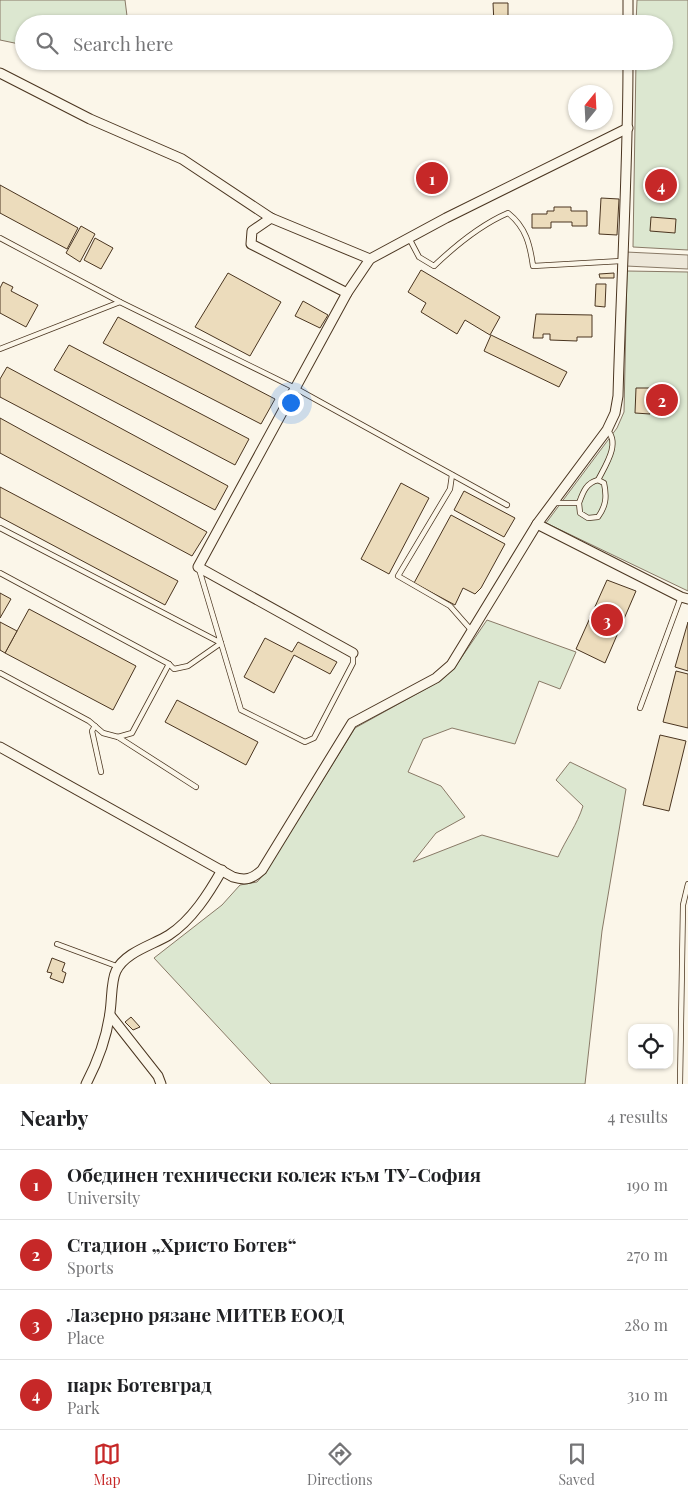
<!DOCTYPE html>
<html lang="en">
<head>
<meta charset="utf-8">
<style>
  :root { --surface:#fff; --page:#f2f2f2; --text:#202124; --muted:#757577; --line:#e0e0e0; --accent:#c62828 }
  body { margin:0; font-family:"Playfair Display",serif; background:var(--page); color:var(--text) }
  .controls { position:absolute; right:15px; bottom:15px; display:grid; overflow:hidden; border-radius:10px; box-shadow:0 1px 4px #0004 }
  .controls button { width:45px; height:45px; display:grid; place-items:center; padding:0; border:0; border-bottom:1px solid var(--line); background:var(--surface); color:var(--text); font:25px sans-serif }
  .compass { position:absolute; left:568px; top:85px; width:45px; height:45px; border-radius:50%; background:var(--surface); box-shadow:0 1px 4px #0004; rotate:18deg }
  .you { position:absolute; left:290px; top:402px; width:18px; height:18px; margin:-12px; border:4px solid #fff; border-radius:50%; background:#1a73e8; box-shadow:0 0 0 8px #1a73e833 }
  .badge { display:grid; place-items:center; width:32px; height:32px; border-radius:50%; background:var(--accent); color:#fff; font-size:16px; font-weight:700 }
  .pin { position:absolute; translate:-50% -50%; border:2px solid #fff; box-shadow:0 1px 5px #0006 }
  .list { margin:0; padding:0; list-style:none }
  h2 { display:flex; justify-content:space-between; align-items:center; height:65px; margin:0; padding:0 20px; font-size:21px }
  h2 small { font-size:16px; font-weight:400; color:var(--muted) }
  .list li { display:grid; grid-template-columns:32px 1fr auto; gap:15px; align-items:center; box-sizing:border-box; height:70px; padding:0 20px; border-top:1px solid var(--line) }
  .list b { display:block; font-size:19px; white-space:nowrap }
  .list p { margin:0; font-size:16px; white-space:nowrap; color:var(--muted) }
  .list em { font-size:16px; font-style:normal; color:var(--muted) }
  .icon { flex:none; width:28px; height:28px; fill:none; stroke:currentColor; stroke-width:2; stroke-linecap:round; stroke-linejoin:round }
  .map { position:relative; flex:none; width:688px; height:1084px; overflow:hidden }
  .search { position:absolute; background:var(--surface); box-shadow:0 1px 4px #0004; left:15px; right:15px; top:15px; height:55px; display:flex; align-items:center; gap:12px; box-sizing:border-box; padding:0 18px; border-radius:28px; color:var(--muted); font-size:19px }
  .sheet { height:345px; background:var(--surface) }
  nav { display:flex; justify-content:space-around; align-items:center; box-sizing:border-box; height:70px; border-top:1px solid var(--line); background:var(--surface); font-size:14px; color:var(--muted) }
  nav a { display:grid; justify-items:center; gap:2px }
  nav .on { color:var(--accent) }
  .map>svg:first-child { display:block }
</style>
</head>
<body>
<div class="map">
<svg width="688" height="1084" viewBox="0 0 688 1084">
  <rect width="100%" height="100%" fill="#fbf6e9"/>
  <g fill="#dce7d0" stroke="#887966">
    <polygon points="0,0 125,0 128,24 24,24 24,45 0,40"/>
    <polygon points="637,0 688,0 688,250 633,247 636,61 664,61 664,24 636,24"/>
    <polygon points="627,271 688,272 688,591 546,523 617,428 624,412"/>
    <path d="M 487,620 L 576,652 L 560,689 L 539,681 L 515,744 L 452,728 L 423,739 L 408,772 L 441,786 L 465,817 L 436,833 L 413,862 L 482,835 L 558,857 C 566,839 577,825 583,806 L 556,780 L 570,762 L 626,789 L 602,931 L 585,1084 L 271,1084 L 154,958 L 222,905 L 240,885 L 257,882 L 265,873 L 355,728 L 440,681 L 455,667 Z"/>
  </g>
  <polygon fill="#ede7d9" stroke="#887966" points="626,252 688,255 688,269 626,266"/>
  <g fill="#ecdcbc" stroke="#4a3520">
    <polygon points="493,3 508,3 508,24 494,24"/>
    <polygon points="0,185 78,228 67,249 0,213"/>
    <polygon points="601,198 619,199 617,235 599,234"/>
    <polygon points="554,207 571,207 571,211 587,211 587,226 572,226 572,222 551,222 551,228 532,228 532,214 547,214 547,211 554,211"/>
    <polygon points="651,217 676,219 675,233 650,231"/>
    <polygon points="81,226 95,234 80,262 66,253"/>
    <polygon points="95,238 113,248 101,269 84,260"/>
    <polygon points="421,270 500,317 490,335 465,320 457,334 421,312 426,303 408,292"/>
    <polygon points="228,273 281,302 250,356 195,327"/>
    <polygon points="614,273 614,278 600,278 599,274"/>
    <polygon points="3,282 13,287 11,291 38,305 26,327 0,313 0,288"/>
    <polygon points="596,284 606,284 605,307 595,306"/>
    <polygon points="303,301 328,315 320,328 295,316"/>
    <polygon points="536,314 592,315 592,337 577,337 577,341 550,340 550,334 543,334 543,338 533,338"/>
    <polygon points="118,317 275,399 261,424 103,343"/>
    <polygon points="491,335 567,372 559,387 484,351"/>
    <polygon points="69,345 249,439 235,465 54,370"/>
    <polygon points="7,367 228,486 215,510 0,397 0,379"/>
    <polygon points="636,388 651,388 650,414 635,413"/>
    <polygon points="0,418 207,532 192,556 0,453"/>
    <polygon points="401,483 429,498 389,574 361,559"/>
    <polygon points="0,487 178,581 165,605 0,517"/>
    <polygon points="464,491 515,518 504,537 454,510"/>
    <polygon points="451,515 505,544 481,588 475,594 463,588 455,605 414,583"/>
    <polygon points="607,580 636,591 605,663 576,649"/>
    <polygon points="0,593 11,599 0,618"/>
    <polygon points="29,609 136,666 113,710 5,653"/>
    <polygon points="0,622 17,631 5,653 0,650"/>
    <polygon points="688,622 688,671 675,667"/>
    <polygon points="265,638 292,652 298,642 337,662 330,674 294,655 274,693 244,677"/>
    <polygon points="676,671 688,674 688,728 663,722"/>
    <polygon points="177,700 258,742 246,765 165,722"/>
    <polygon points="660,735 686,741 669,811 643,805"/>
    <polygon points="52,958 65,963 62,971 66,973 63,983 50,978 52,973 47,972"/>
    <polygon points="131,1017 140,1027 133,1030 125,1022"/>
  </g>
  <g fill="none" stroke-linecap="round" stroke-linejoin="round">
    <defs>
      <g id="lane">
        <polyline points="0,238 120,302 295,388 507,505"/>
        <path d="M 409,238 L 419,257 L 434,266 C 456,245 480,225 508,213 C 526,227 530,245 533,266 L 621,261"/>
        <polyline points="0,349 120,302"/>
        <polyline points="452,475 450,489 398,576 450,606 472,631"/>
        <path d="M 598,480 C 605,466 621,443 607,430"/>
        <path d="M 554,503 L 579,503 C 583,492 586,483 598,480 L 604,483 C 607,497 606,506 598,517 L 588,518 L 580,513 L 579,503"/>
        <polyline points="0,528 221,643 199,569"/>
        <polyline points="0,573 169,664"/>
        <polyline points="0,673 89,721 103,733 118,737 132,733 169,664 174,669 188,666 221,643 241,710 305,742 314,738 353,663 353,653"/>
        <polyline points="640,708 681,597"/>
        <polyline points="95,726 92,731 101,772"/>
        <polyline points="118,737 196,787"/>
        <polyline points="57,944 119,967"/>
        <polyline points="680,1084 683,905 688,884"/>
      </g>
      <g id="street">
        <polyline points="628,24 628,0"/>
        <polyline points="0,73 90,119 182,159 271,218 370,259"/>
        <polyline points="271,218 252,231 251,244 347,293"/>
        <polyline points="537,524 681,597 688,599"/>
        <polyline points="353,653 198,567 347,293 370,259 446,218 628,128"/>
        <path d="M 0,747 L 233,877 C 246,881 252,879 262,870 L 352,723 L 436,678 L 451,665 L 537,524 L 607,430 L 615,413 L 618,396 C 621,284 628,173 628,61"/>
        <polyline points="110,1015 158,1076 161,1084"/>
        <path d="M 86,1084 C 97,1063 107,1036 110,1012 C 112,1000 111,981 116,971 C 125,952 153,945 169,935 C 192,920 209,893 222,870"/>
      </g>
    </defs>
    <use href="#lane" stroke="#4a3520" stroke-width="6"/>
    <use href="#street" stroke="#4a3520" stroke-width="11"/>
    <use href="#lane" stroke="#fbf6e9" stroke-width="4.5"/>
    <use href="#street" stroke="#fbf6e9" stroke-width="9"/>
  </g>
</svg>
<div class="controls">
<button><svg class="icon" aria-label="locate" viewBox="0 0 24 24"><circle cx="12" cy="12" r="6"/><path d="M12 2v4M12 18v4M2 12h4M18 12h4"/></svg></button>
</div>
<svg class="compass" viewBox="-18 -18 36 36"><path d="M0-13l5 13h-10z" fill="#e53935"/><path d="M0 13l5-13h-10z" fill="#757577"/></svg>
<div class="you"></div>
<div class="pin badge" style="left:432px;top:178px">1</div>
<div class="pin badge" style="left:662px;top:400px">2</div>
<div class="pin badge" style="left:607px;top:620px">3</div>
<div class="pin badge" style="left:661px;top:185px">4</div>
<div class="search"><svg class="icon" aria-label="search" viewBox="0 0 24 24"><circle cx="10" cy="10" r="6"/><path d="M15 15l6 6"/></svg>Search here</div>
</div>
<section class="sheet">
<h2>Nearby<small>4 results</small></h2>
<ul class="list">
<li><span class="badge">1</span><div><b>Обединен технически колеж към ТУ-София</b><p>University</p></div><em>190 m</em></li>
<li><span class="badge">2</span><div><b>Стадион „Христо Ботев“</b><p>Sports</p></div><em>270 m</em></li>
<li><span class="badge">3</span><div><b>Лазерно рязане МИТЕВ ЕООД</b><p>Place</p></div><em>280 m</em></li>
<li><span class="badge">4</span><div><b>парк Ботевград</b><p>Park</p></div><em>310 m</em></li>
</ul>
</section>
<nav>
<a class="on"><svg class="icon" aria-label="map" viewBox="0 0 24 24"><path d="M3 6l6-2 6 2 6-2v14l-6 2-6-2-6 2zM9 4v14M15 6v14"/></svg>Map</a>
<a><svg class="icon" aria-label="directions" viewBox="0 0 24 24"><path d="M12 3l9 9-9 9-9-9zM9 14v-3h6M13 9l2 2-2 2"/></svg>Directions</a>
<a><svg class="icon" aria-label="saved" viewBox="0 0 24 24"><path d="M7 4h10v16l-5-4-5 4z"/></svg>Saved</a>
</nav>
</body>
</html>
